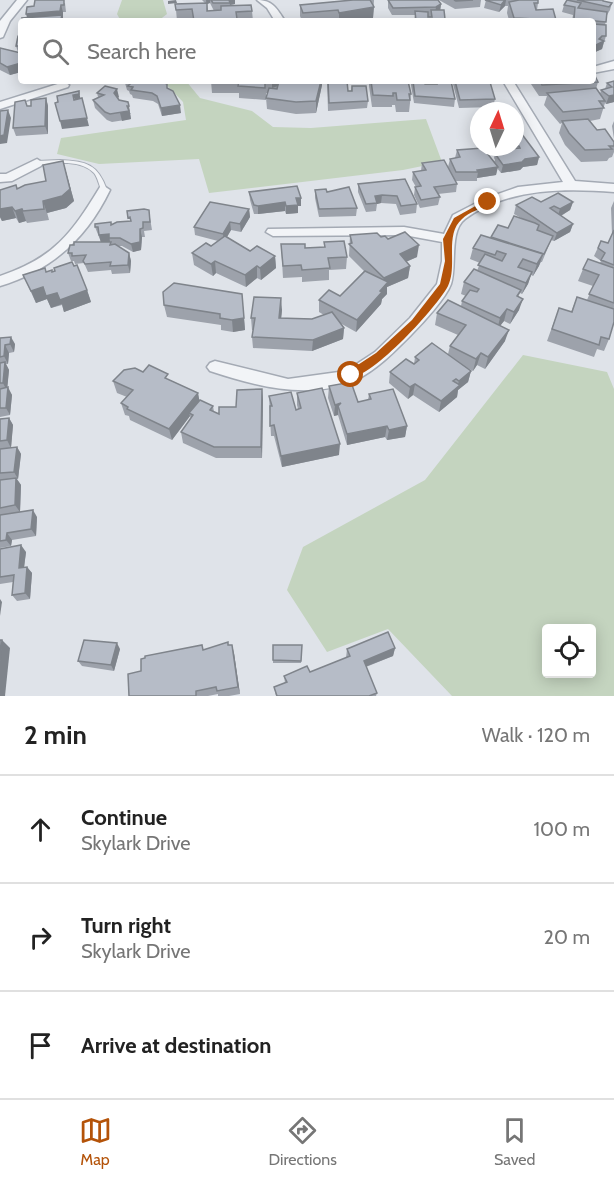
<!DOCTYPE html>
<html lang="en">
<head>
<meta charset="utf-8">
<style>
  :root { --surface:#fff; --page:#f2f2f2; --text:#222; --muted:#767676; --line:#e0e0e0; --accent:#b45309 }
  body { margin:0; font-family:Cabin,sans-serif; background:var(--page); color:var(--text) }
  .controls { position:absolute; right:18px; bottom:18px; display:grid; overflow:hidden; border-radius:6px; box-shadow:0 3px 15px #0003 }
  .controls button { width:54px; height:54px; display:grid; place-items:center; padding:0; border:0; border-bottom:2px solid var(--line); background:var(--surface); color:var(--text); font:30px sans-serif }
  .compass { position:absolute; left:470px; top:102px; width:54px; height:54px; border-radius:50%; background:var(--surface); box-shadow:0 3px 15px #0003; rotate:4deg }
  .stop { position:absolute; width:18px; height:18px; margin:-14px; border:4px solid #b45309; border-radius:50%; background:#fff }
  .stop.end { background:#b45309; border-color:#fff; box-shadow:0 2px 6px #0008 }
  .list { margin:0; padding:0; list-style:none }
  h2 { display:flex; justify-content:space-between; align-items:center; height:78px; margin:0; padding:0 24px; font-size:26px }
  h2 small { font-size:20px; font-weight:400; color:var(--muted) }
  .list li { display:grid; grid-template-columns:39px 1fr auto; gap:18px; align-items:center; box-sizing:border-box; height:108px; padding:0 24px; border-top:2px solid var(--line) }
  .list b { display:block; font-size:22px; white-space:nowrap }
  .list p { margin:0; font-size:20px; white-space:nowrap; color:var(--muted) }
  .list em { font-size:20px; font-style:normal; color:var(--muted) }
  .icon { flex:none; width:33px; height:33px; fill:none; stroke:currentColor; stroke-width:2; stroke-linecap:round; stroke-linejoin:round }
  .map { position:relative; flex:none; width:614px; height:696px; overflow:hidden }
  .search { position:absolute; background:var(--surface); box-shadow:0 3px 15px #0003; left:18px; right:18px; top:18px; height:66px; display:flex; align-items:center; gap:15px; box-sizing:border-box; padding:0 21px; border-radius:6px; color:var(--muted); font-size:22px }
  .sheet { height:402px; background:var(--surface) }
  nav { display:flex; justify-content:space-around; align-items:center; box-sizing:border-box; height:84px; border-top:2px solid var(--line); background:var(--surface); font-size:16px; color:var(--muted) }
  nav a { display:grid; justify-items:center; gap:3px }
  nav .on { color:var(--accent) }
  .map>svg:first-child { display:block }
</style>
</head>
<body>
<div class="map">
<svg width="614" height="696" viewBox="0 0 614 696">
  <rect width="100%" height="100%" fill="#dfe3e9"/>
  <g fill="#c4d4bf" fill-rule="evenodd">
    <polygon points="122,0 163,0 167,14 158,21 121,21 117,14"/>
    <polygon points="163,81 186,81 200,98 252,111 273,127 311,128 426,119 442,162 403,170 209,193 199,159 99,164 57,154 61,138 186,120 183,102"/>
    <path d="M 523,355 L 607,372 L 614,389 L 614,696 L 452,696 L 388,629 L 327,652 L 287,590 L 303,547 L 425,480 ZM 592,628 L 592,674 L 546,674 L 546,628 Z"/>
  </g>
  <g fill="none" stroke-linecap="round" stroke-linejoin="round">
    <defs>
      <path id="lane" d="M 60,160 C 86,161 98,164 107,190 L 104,192 L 102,191 C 99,186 98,178 94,173 C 81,159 54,163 37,165 L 34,163 L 37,161 Z"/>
      <g id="street">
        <polygon points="17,0 27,0 10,21 3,37 0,38 0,21"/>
        <path d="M 257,0 C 273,0 277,9 285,21 L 275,21 L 267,8 Z"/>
        <polygon points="614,61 614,69 593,73 593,67"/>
        <path d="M 503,81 L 513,81 L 575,181 L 614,184 L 614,192 C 564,188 508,188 465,219 C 449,231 457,266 451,284 C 446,298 423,323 412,334 C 395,351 378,369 356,380 C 310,401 255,386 210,371 L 207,367 L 210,363 L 215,361 L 288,379 L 346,371 L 375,352 L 410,318 L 437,284 L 442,261 L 442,242 L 404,235 L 273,236 L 266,232 L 268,229 L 404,227 L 444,234 L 453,215 L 484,199 L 518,187 L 563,182 Z"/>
        <polygon points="64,82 69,85 68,87 0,109 0,102"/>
        <polygon points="37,159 43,163 41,166 12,181 0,182 0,174 6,174"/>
        <path d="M 104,186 L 110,190 C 87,238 51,271 0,286 L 0,276 C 54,258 72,233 100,187 Z"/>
      </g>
    </defs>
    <use href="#lane" stroke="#a4aab4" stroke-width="2"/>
    <use href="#street" stroke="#a4aab4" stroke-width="3"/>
    <use href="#lane" fill="#f2f4f7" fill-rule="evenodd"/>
    <use href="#street" fill="#f2f4f7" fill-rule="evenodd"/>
  </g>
  <g fill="#9da2ab" fill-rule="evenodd">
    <path d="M 202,0 L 235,0 L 235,4 L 230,5 L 230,6 L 252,11 L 253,21 L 194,21 L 194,20 L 177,21 L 176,10 L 205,3 ZM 210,3 L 214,11 L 208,11 L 207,4 Z"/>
    <polygon points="350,0 374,0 373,18 356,21 302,21 300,16 300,5"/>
    <polygon points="388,0 441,4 440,10 445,19 453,21 414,21 415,15 392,15 388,8"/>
    <polygon points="439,0 481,0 480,7 455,9"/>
    <polygon points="486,0 538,0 538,3 537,10 556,20 556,21 501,21 509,20 507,13 508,6 505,6 499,12 484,8"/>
    <polygon points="571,0 603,0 603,1 612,3 610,10 607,15 605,25 606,36 602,49 593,53 593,21 572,21 573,15 562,12 564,5"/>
    <polygon points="65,3 66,12 63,12 63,19 27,18"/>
    <polygon points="21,35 21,72 10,75 0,70 0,48 18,52 16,46"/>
    <polygon points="115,81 138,81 168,88 181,113 162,116 158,104 153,101 133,98 132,95 130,94 129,91 127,90 125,83 118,83"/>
    <polygon points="211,81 322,81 322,85 316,113 296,114 267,109 266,98 268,93 266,93 266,100 239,98 239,93 212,93"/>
    <polygon points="327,81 348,91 351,91 352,86 368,101 367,108 328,111"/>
    <polygon points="369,81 386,81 386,82 388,82 388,81 408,81 411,94 409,112 396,112 395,105 392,105 392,107 372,107 369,86"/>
    <polygon points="411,81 424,81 425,84 434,84 435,81 451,81 455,99 454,107 414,103 411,85"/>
    <polygon points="453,81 473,81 474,83 495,99 493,107 459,108 453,84"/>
    <polygon points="529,81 598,82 596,89 600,94 601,90 605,89 607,83 614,81 614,102 606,104 605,103 600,119 590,121 597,130 614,142 614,152 612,157 609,158 607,161 581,162 565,145 559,133 562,123 560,124 544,105 547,96 539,96"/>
    <polygon points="97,93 119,97 118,98 131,114 130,114 131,119 112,122 107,120 95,108 93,100 98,97"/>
    <polygon points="46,98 48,106 48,134 16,136 13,128 27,106 31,106"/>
    <polygon points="614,121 614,139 612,126"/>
    <polygon points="515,134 539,157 537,165 523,167 520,170 501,173 497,168 496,175 477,178 477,181 455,181 457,184 456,192 438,194 440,197 438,205 420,208 414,195 415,187 416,187 412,180 413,172 421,171 422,163 448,167 450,159 455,158 457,150 494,162 495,160 494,158 496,150 506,149 504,147 515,147"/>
    <polygon points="63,161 74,201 66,208 47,213 49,220 27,223 26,221 19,223 16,218 2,221 0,217 0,190 16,185 18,189 46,181"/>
    <polygon points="405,179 417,204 416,213 400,215 396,204 381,203 377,204 376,211 366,212 358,192 358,184"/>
    <polygon points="315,190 327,192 357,208 356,216 319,217 315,198"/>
    <polygon points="249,192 301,198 301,206 298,206 298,213 286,214 285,211 258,214 254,214 250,200"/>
    <polygon points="614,201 614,322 609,339 604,351 597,349 594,357 547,341 559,308 571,312 577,297 587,300 593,286 578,281 583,269 600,263 601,261 594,256 601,241 608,243 612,234 611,208"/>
    <polygon points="541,202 573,202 570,210 561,216 573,224 570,232 554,241 551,240 542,262 541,262 533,276 531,275 528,284 522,294 520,293 518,297 519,310 510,324 504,321 500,325 505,341 485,369 477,365 473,371 465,367 471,371 468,382 458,390 457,397 439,412 413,395 408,399 389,383 390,372 414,364 415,357 448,354 450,346 458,335 435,325 437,313 461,306 462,301 466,296 461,294 464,282 477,271 480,263 470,259 473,248 491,238 498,225 508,228 521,218 514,214 516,205"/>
    <polygon points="249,209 250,217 241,232 231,230 227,237 250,251 275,256 276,268 261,280 257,278 246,287 216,273 213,276 194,265 192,253 211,246 218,241 195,235 194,227"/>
    <polygon points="150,218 152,230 144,231 145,237 142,237 141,250 133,252 122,246 117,246 129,253 131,261 130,273 112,274 111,270 88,272 84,263 75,264 74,261 71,261 68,253 101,242 95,227"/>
    <polygon points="350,235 388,239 417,257 406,262 410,266 408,278 387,287 387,294 382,299 381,304 356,332 340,323 344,328 343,339 312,351 253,348 252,337 253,330 252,330 251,318 282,310 281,318 312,319 324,315 319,312 319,300 340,296 364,271 349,256"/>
    <polygon points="324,242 347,257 346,269 329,270 329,280 302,282 302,277 283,278 281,244 305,248 324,247"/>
    <polygon points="46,272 52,272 87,290 91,302 64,312 62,305 51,308 47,299 36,303 23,275"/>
    <polygon points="242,294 245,330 233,332 221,330 221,325 167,317 164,305"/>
    <polygon points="0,338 15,344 14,352 9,353 8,364 6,364 9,370 7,388 12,395 10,415 0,417"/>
    <polygon points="143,372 170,380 198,393 199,401 213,406 214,412 219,414 236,407 262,389 263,400 262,458 216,458 183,443 181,432 191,418 190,416 172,440 130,420 129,416 125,415 121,403 127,397 117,393 113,381"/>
    <polygon points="329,386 358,402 368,400 369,394 407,426 405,437 387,440 385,437 347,445 338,415 334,416 328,398"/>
    <polygon points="297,393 339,455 282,467 274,436 271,436 269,396 296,410 298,409 297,405"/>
    <polygon points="9,418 13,425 11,447 17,447 21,454 18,479 17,479 21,485 20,512 37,517 36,536 12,540 11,546 0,548 0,419"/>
    <polygon points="0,549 26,552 24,568 27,567 32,573 30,599 17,601 12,595 13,582 0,584"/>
    <polygon points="229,645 234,653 240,694 229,696 218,696 218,694 208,696 129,696 141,671 204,650"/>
    <polygon points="302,645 301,663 273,663 273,660"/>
    <polygon points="395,648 393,656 366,667 377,693 376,696 276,696 274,687 285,683 284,676 310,672 346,658 347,649"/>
    <polygon points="120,649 114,671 82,666 78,661"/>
  </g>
  <g fill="#7f848b">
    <polygon points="176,0 177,3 168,4 168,1"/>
    <polygon points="206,0 210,0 210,3 207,4 208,21"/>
    <polygon points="229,0 235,0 235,4 230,5"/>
    <polygon points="505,0 506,0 505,6 499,12 501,5"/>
    <polygon points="441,4 440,12 435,14 436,7"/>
    <polygon points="61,5 63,12 63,21 28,21 26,14"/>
    <polygon points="374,7 373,18 356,21 339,21 339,13"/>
    <polygon points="602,36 599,44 604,41 602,49 593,53 594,46"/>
    <polygon points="21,63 21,72 10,75 7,67"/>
    <polygon points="272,81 281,81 281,85 272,88"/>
    <polygon points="321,81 322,81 322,85 316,113 316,101"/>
    <polygon points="117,89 119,97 115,100 114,93"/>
    <polygon points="79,91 81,102 76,103 73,95"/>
    <polygon points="614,95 614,102 606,104 609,96"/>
    <polygon points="46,98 48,106 48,134 45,126"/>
    <polygon points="82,98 89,126 62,129 60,121"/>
    <polygon points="180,105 181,113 162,116 161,108"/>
    <polygon points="127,106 129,106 131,119 122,121 120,113"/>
    <polygon points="8,110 11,118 7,143 0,144 0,136"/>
    <polygon points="539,157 537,165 523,167 520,170 501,173 503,165 525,159"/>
    <polygon points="63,161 74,201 66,208 47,213 49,220 43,201"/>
    <polygon points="498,167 496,175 477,178 478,172 477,170"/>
    <polygon points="382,195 381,203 377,204 375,196"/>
    <polygon points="296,198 301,198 301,206 298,206 298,213 286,214 286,206"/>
    <polygon points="285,202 285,211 258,214 258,206"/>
    <polygon points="573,202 570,210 557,218 560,209"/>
    <polygon points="12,207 16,218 2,221 0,217 0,209"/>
    <polygon points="22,209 26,221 19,223 15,211"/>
    <polygon points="249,209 250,217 241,232 240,224"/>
    <polygon points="230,222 231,230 224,242 223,234"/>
    <polygon points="573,224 570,232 554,241 557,233"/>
    <polygon points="140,229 142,237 141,250 133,252 131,244"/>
    <polygon points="109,234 110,242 101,243 99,235"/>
    <polygon points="419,245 417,257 398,265 400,254"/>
    <polygon points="129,253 131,261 130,273 128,265"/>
    <polygon points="543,254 539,266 533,276 537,264"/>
    <polygon points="275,256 276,268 261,280 260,268"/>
    <polygon points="215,261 216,273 213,276 211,264"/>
    <polygon points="257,266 257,278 246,287 245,275"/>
    <polygon points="410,266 408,278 387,287 387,294 382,299 381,304 356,332 357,320 382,288 384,278"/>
    <polygon points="532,272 528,284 522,294 526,283"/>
    <polygon points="43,287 57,293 87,290 91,302 64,312 62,304 51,308 47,299 36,303 31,291"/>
    <polygon points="242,294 245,330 233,332 232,320"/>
    <polygon points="281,298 282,310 280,330 279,318"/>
    <polygon points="523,299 519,310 510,324 514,312"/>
    <polygon points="507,309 504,321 497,330 500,318"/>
    <polygon points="344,328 343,339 312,351 313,340"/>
    <polygon points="509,330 505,341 485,369 488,357"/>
    <polygon points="11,337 15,344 14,352 10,344"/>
    <polygon points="5,345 9,353 8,364 4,356"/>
    <polygon points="481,353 477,365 473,371 476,359"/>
    <polygon points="5,362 9,370 7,391 3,383"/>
    <polygon points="471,371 468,382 458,390 457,397 439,412 441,401 457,387 459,381"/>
    <polygon points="415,384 413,395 408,399 410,387"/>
    <polygon points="8,387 12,395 10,415 6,408"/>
    <polygon points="262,389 263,400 262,458 261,447"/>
    <polygon points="198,393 200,404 189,413 190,416 172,440 169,429"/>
    <polygon points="341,403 338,406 338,415 334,416 335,405"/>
    <polygon points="9,418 13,425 11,448 7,440"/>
    <polygon points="387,426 385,437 347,445 347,434"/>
    <polygon points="407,426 405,437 387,440 389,430"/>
    <polygon points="340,444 339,455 282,467 281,456"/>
    <polygon points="17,447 21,454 18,479 14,472"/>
    <polygon points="16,478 21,485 20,512 15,505"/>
    <polygon points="33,510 37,517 36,536 31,529"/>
    <polygon points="7,533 12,540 11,546 6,540"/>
    <polygon points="21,545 26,552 23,575 19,568"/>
    <polygon points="27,567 32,573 30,599 25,593"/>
    <polygon points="0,599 2,602 0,616"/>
    <polygon points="2,640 10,648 5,696 0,696 0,662"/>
    <polygon points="117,643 120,649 114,671 111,665"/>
    <polygon points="232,645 234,653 240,694 238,687"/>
    <polygon points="395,648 393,656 362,668 364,661"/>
  </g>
  <g fill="#b6bcc7" stroke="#7f848b" stroke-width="1.5">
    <polygon points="35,0 64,0 64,5 61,5 60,11 26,14 27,7 34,6"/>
    <polygon points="211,0 229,0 230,3 213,3"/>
    <polygon points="353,0 370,0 374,7 339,13 338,10 303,13 300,5"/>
    <polygon points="388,0 438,0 441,4 436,7 393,8"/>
    <polygon points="454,0 473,0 456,1"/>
    <polygon points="485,0 505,0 501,5"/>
    <polygon points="519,0 538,0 538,3 534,3 536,10 553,9 556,20 514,18 509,2"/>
    <polygon points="567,0 581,3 578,8 607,12 606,22 574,19 575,7 564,5"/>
    <polygon points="577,0 603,0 603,1 612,3 609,7"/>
    <polygon points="207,3 207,11 221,10 221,6 251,5 252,11 236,12 237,19 194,21 192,9 176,10 175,4"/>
    <polygon points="431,10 444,10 445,19 453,19 453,21 416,21 415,11 428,12 428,17 432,17"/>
    <polygon points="62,15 61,19 64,19 64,21 23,21 22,18"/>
    <polygon points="519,19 520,21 501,21"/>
    <polygon points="593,24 606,25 606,36 602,36 599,39 604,41 594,46 593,46"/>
    <polygon points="21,35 21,46 16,46 18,36"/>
    <polygon points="0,48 21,53 21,63 7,67 0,63"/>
    <polygon points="593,76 595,76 598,82 542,85 540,81 593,81"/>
    <polygon points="129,81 153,82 154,81 160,81 167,84 167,88 173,91 180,105 161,108 157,96 152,93 131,90 133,87 128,86 130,84 125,82"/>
    <polygon points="211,81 270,81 265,81 265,88 238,86 239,81"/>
    <polygon points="279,81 321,81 316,101 296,102 266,98 269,88 277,89"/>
    <polygon points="328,81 347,81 348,91 352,91 352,86 366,86 368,101 329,103"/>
    <polygon points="371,81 386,81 386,82 389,82 389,81 408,81 411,94 409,94 410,100 397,100 396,93 393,93 393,96 373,95"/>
    <polygon points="413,81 424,81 425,84 437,84 436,81 451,81 455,99 415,96"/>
    <polygon points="455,81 473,81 474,83 490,82 495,99 460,100"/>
    <polygon points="614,81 614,95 609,96 601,90 612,87 607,83"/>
    <polygon points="105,86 117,89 114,93 119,100 128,102 129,106 127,106 129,111 110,114 105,112 93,100 104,95 97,93"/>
    <polygon points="596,88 605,101 599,101 604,108 563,112 547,93"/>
    <polygon points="79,91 79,94 73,95 74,100 82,98 87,118 60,121 55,103 58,102 57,96"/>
    <polygon points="46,98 45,126 13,128 15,102 25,100 27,106 31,106 31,100"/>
    <polygon points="8,110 4,135 0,136 0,111"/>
    <polygon points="588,119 597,130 605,129 614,142 614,146 609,146 612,149 585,150 569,133 562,121"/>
    <polygon points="521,133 539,157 525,159 522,162 503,165 496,155 498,154 496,150 520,148 519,146 515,146 515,134"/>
    <polygon points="483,148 498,167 477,170 478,172 456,172 450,159 460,157 457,150"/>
    <polygon points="444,160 457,184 434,187 440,197 421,200 415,187 421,186 413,172 426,170 422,163"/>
    <polygon points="63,161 70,189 62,196 43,201 44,209 23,211 22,209 15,211 12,207 0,209 0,190 16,185 17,189 25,185 46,181 43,165"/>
    <polygon points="405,179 417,204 401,206 397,196 382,195 375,196 377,203 366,204 358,184"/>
    <polygon points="297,186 301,198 296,198 298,205 286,206 285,202 258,206 254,205 249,192"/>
    <polygon points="349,187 357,208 319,209 315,190 326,189 327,192"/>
    <polygon points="558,193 573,202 560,209 554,206 550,208 573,224 557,233 516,205 532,197 541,202"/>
    <polygon points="210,202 249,209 240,224 230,222 223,234 194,227"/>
    <polygon points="144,209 149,210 150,222 143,222 143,228 140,229 140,242 131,244 120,238 109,238 109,234 99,235 98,227 95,227 95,224 111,222 111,225 117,222 131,221 130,217 128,218 127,211"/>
    <polygon points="514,216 535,223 539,225 537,230 553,236 544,254 491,237 498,225 508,228"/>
    <polygon points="614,230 614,265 601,260 605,253 598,248 601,241 608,243"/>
    <polygon points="405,232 419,245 400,254 410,266 384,278 349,244 352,243 350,235 377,233 381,237 385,236 388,239"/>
    <polygon points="481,235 543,254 537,264 523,259 518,267 532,272 526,283 478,265 485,254 502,261 506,254 497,251 495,255 473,248"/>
    <polygon points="225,236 250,251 257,246 275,256 260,268 257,266 245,275 215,261 211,264 192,253 206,243 211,246"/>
    <polygon points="344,241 347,257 328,258 330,268 302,270 301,265 283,266 281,244 305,244 305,248 325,247 324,242"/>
    <polygon points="74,242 111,242 110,245 115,244 129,253 128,265 110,266 111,262 85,264 83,261 86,255 72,256 72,253 68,253 70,245 74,245"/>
    <polygon points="588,259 614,268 614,303 589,294 599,275 583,269"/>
    <polygon points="72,262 74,266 77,265 87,290 60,300 57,293 46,296 43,287 31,291 23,275 45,268 46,272 52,270 52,272 55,271 54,268"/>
    <polygon points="474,269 521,290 517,296 523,299 514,312 507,309 500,318 462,301 470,290 477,292 479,289 464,282"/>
    <polygon points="365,271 388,282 380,291 382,292 357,320 319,300 329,290 340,296"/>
    <polygon points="174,283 242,294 244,318 232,320 220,318 220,314 164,305 163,292"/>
    <polygon points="254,297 281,298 279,318 312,319 332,312 344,328 313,340 252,337 255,318 251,318"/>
    <polygon points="577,297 614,309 614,322 609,339 601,337 599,345 552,329 559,308 572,312"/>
    <polygon points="448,300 509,330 488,357 481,353 476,359 450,346 466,325 437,313"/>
    <polygon points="11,337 10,344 5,345 4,356 0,357 0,338"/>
    <polygon points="432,343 471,371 459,381 456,379 453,381 460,385 441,401 415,384 410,387 390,372 406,359 414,364 419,360 415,357"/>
    <polygon points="5,362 3,383 0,383 0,363"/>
    <polygon points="149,365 168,374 165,378 198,393 169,429 127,409 128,407 121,403 133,390 113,381 124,370 135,368 143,372"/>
    <polygon points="351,382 358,402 371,399 369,394 393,389 407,426 389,430 387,426 347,434 338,406 341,403 335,405 329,386"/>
    <polygon points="8,387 6,408 0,408 0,389"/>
    <polygon points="322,388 340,444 281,456 274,425 270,426 270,406 272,406 269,396 291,392 296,410 301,408 297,393"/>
    <polygon points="262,389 261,447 214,447 181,432 193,415 189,413 200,400 213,406 210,410 219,414 219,407 236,407 237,390"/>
    <polygon points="9,418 7,440 0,441 0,419"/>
    <polygon points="17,447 14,472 0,473 0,449"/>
    <polygon points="16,478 15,505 0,508 0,480"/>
    <polygon points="33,510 31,529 7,533 6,540 0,541 0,515"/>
    <polygon points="21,545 19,568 27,567 25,593 12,595 14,575 0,577 0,549"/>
    <polygon points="388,632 395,648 364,661 377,693 369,696 277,696 274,687 287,682 284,676 307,666 310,672 350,656 347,649"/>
    <polygon points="0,640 2,640 0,662"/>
    <polygon points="84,640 117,643 111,665 78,661"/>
    <polygon points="228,642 228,645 232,645 238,687 217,691 216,687 196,691 196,696 129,696 128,674 141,671 141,659 145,658 145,656 202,645 203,650"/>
    <polygon points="273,645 302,645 301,661 273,660"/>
  </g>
  <path fill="#b45309" d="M 488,199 L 491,200 L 491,204 C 482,208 469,212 462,219 C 444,235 458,265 448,286 C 438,306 369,382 347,378 L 347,372 L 376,353 L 412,320 L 440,284 L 445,261 L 443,239 L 454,218 Z"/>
</svg>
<div class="controls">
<button><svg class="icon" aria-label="locate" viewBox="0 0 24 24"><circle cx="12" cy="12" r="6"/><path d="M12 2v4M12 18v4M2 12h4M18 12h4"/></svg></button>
</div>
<svg class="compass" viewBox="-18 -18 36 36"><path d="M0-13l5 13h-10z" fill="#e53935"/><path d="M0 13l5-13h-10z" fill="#767676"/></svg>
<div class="stop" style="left:351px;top:375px"></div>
<div class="stop end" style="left:488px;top:202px"></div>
<div class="search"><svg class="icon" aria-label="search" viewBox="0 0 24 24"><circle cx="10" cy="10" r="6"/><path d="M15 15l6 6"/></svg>Search here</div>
</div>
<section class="sheet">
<h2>2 min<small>Walk · 120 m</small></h2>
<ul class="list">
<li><svg class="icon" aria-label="ahead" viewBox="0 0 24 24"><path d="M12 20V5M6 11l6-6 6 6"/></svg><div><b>Continue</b><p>Skylark Drive</p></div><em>100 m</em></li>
<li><svg class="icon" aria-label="right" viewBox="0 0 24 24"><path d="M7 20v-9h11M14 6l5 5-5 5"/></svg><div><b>Turn right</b><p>Skylark Drive</p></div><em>20 m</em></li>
<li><svg class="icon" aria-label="arrive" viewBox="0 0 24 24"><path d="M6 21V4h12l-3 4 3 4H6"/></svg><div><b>Arrive at destination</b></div></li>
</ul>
</section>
<nav>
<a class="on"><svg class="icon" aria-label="map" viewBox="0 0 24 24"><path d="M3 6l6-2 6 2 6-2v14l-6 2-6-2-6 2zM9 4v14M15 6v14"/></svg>Map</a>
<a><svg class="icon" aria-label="directions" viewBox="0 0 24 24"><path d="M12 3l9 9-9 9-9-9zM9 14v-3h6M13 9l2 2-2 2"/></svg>Directions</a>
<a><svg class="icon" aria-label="saved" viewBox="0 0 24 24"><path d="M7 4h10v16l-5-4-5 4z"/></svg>Saved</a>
</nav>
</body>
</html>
